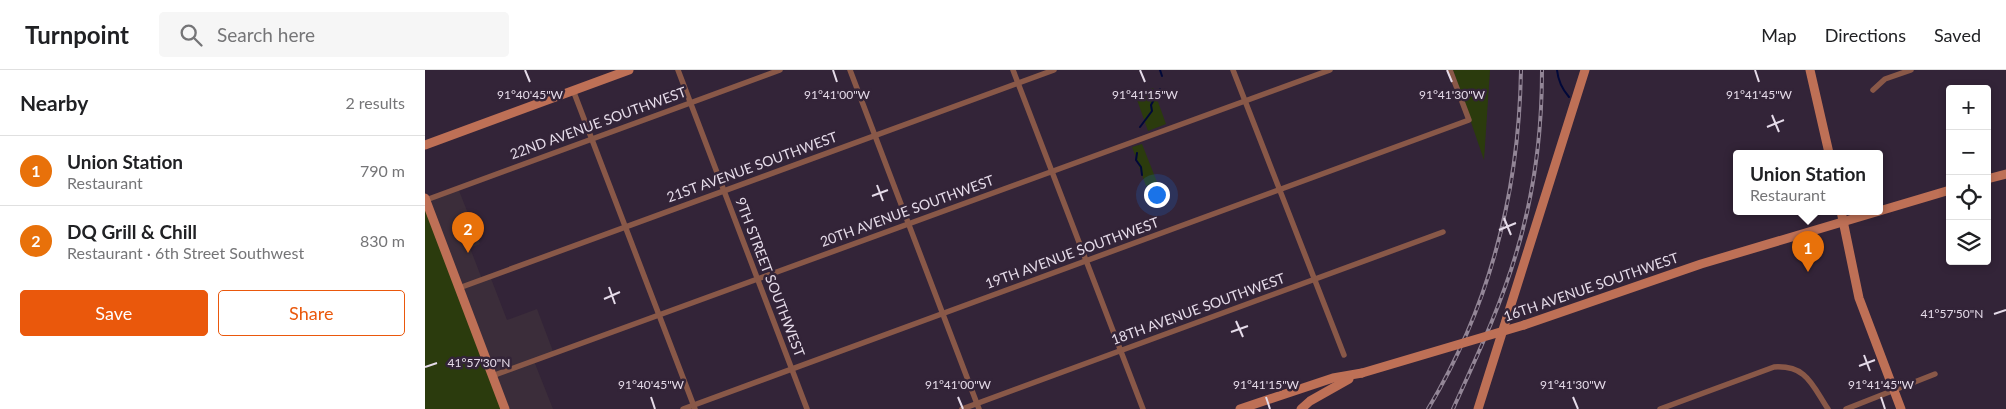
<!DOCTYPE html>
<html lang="en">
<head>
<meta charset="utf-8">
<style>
  :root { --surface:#fff; --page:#f6f6f6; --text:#202124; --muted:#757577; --line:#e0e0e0; --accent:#ea580c }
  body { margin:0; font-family:Lato,sans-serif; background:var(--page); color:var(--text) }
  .controls { position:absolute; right:15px; top:15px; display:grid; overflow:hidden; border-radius:5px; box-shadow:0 2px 8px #0003 }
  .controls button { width:45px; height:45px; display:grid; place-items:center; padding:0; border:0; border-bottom:1px solid var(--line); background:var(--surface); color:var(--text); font:25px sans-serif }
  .you { position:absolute; left:731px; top:124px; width:18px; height:18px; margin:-12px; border:4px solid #fff; border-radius:50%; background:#1a73e8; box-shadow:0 0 0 8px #1a73e833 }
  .badge { display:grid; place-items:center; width:32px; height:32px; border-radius:50%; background:var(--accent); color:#fff; font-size:16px; font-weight:700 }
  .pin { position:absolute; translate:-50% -41px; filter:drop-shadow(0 1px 2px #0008) }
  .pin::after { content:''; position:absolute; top:26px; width:18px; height:15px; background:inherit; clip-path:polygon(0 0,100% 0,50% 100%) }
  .popup { position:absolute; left:1308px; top:80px; width:150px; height:65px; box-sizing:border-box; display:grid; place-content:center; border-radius:5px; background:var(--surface); filter:drop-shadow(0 1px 4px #0005); font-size:16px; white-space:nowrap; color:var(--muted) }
  .popup b { font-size:19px; color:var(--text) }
  .popup::after { content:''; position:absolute; left:50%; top:100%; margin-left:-10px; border:10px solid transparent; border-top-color:var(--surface) }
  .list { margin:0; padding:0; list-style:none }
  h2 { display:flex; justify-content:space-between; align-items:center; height:65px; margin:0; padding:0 20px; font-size:21px }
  h2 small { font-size:16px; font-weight:400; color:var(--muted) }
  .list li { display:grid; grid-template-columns:32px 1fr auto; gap:15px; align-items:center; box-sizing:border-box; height:70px; padding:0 20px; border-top:1px solid var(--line) }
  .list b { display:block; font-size:19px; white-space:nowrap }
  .list p { margin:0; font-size:16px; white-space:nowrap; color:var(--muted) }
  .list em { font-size:16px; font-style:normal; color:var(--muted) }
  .actions { display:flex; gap:10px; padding:15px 20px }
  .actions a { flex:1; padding:11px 0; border:1px solid var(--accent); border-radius:5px; text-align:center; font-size:18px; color:var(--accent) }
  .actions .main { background:var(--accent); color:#fff }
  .icon { flex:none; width:28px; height:28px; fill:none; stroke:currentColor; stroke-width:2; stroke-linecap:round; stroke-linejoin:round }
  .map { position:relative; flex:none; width:1581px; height:339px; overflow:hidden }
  header { display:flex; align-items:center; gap:30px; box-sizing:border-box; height:70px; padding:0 25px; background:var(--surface); border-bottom:1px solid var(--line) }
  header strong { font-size:24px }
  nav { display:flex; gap:28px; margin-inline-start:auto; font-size:18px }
  .search { width:350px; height:45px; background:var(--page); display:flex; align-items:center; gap:12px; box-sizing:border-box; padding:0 18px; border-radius:5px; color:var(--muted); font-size:19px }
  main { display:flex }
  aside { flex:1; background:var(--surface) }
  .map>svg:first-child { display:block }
</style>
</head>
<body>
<header>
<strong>Turnpoint</strong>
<div class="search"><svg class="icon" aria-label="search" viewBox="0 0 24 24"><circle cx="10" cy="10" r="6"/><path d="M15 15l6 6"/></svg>Search here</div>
<nav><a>Map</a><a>Directions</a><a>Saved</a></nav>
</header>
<main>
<aside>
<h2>Nearby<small>2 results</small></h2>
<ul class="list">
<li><span class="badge" style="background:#e8710a">1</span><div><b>Union Station</b><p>Restaurant</p></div><em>790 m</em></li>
<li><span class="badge" style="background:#e8710a">2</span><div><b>DQ Grill &amp; Chill</b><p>Restaurant · 6th Street Southwest</p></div><em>830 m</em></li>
</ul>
<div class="actions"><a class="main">Save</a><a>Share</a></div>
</aside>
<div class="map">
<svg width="1581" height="339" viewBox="0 0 1581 339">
  <rect width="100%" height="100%" fill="#332438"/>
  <polygon fill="#3b2d3a" points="33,118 55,174 45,178 57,209 65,206 82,250 112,239 129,284 109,291 128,339 80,339 4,140 0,141 0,128"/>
  <g fill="#2b3b0d">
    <polygon points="1028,0 1065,0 1059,90"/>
    <polygon points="728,18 741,54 723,61 710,24"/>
    <polygon points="717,74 732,112 721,116 707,77"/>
    <polygon points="4,139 80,339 0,339 0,141"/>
  </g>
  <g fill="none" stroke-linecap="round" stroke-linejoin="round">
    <g stroke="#000839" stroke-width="2">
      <polyline points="735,0 737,6"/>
      <path d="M 1132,0 C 1133,10 1137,19 1144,27"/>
      <polyline points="715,57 727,41 726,35 735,19"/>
      <polyline points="712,83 711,90 716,97 717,105"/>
    </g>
    <g stroke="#895848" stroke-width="5.5">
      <polyline points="253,0 382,339"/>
      <polyline points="425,0 554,339"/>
      <polyline points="588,0 718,339"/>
      <polyline points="808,0 919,285"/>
      <polyline points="148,20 270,339"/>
      <polyline points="1448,20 1460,9 1486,0"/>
      <polyline points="1,130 355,0"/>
      <polyline points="34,218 629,0"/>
      <polyline points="67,306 905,0"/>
      <polyline points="258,339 1044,50 1025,0"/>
      <polyline points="537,339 1018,162"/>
      <path d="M 1235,339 L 1349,297 C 1382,295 1387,315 1403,339"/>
      <polyline points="1421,339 1510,304"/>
    </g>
    <g stroke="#be7056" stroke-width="9">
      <polyline points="1385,0 1404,83"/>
      <polyline points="0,75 204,0"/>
      <polyline points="1562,109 1581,104"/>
      <polyline points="0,128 80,339"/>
      <polyline points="1416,141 1434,228 1476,339"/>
      <polyline points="1099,255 1276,194 1525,120"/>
      <polyline points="815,339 908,308 937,303"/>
      <polyline points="876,339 885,331 924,309"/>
      <polyline points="1053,339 1160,0"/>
    </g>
    <defs>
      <g id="rail">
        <path d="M 1003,339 C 1066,234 1094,122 1096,0"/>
        <path d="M 1028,339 C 1051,288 1075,238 1091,184 C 1109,125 1117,62 1117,0"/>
      </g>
    </defs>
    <use href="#rail" stroke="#938697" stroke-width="4"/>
    <use href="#rail" stroke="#332438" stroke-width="2" stroke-dasharray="5.5" stroke-linecap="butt"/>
    <polyline stroke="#be7056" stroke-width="9" points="937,303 1099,255"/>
  </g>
  <path fill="none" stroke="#e5dbe9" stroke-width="2" d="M 100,0 L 105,12M 408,0 L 412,12M 715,0 L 720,12M 1022,0 L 1027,12M 1330,0 L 1334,12M 1347,45 L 1354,62M 1342,57 L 1359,50M 452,115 L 458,131M 447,126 L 463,120M 1079,148 L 1086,165M 1074,160 L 1091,153M 184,217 L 190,234M 179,229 L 195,222M 1569,244 L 1581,240M 811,251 L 818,267M 806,262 L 823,256M 1439,285 L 1445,301M 1434,296 L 1450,290M 0,297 L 12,293M 226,327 L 230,339M 533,327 L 538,339M 841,327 L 845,339M 1148,327 L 1153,339M 1456,327 L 1460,339"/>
  <g text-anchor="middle" stroke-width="5" stroke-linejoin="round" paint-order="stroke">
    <g font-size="14" fill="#e5dbe9" stroke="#332438">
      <text transform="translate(173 53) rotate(-20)" y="5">22ND AVENUE SOUTHWEST</text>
      <text transform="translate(327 97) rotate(-20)" y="5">21ST AVENUE SOUTHWEST</text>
      <text transform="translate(482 141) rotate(-20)" y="5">20TH AVENUE SOUTHWEST</text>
      <text transform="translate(647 183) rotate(-20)" y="5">19TH AVENUE SOUTHWEST</text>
      <text transform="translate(345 207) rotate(69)" y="5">9TH STREET SOUTHWEST</text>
      <text transform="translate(1166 217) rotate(-19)" y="5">16TH AVENUE SOUTHWEST</text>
      <text transform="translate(773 239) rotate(-20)" y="5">18TH AVENUE SOUTHWEST</text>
    </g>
  </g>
  <g font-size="12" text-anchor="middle" fill="#e5dbe9" stroke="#332438" stroke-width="5" stroke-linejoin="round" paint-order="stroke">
    <text x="1334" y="29">91°41'45"W</text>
    <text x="105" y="29">91°40'45"W</text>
    <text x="412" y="29">91°41'00"W</text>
    <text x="720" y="29">91°41'15"W</text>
    <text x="1027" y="29">91°41'30"W</text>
    <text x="1527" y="248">41°57'50"N</text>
    <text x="54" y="297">41°57'30"N</text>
    <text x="226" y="319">91°40'45"W</text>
    <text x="533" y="319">91°41'00"W</text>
    <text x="841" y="319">91°41'15"W</text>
    <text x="1148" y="319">91°41'30"W</text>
    <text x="1456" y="319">91°41'45"W</text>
  </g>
</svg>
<div class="controls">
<button>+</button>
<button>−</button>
<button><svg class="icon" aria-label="locate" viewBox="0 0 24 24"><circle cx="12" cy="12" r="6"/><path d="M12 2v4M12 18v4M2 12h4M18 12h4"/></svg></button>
<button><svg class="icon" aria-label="layers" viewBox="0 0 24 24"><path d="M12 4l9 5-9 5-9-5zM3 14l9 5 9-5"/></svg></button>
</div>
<div class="you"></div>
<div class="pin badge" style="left:1383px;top:202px;background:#e8710a">1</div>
<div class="popup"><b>Union Station</b>Restaurant</div>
<div class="pin badge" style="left:43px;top:183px;background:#e8710a">2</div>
</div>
</main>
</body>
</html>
